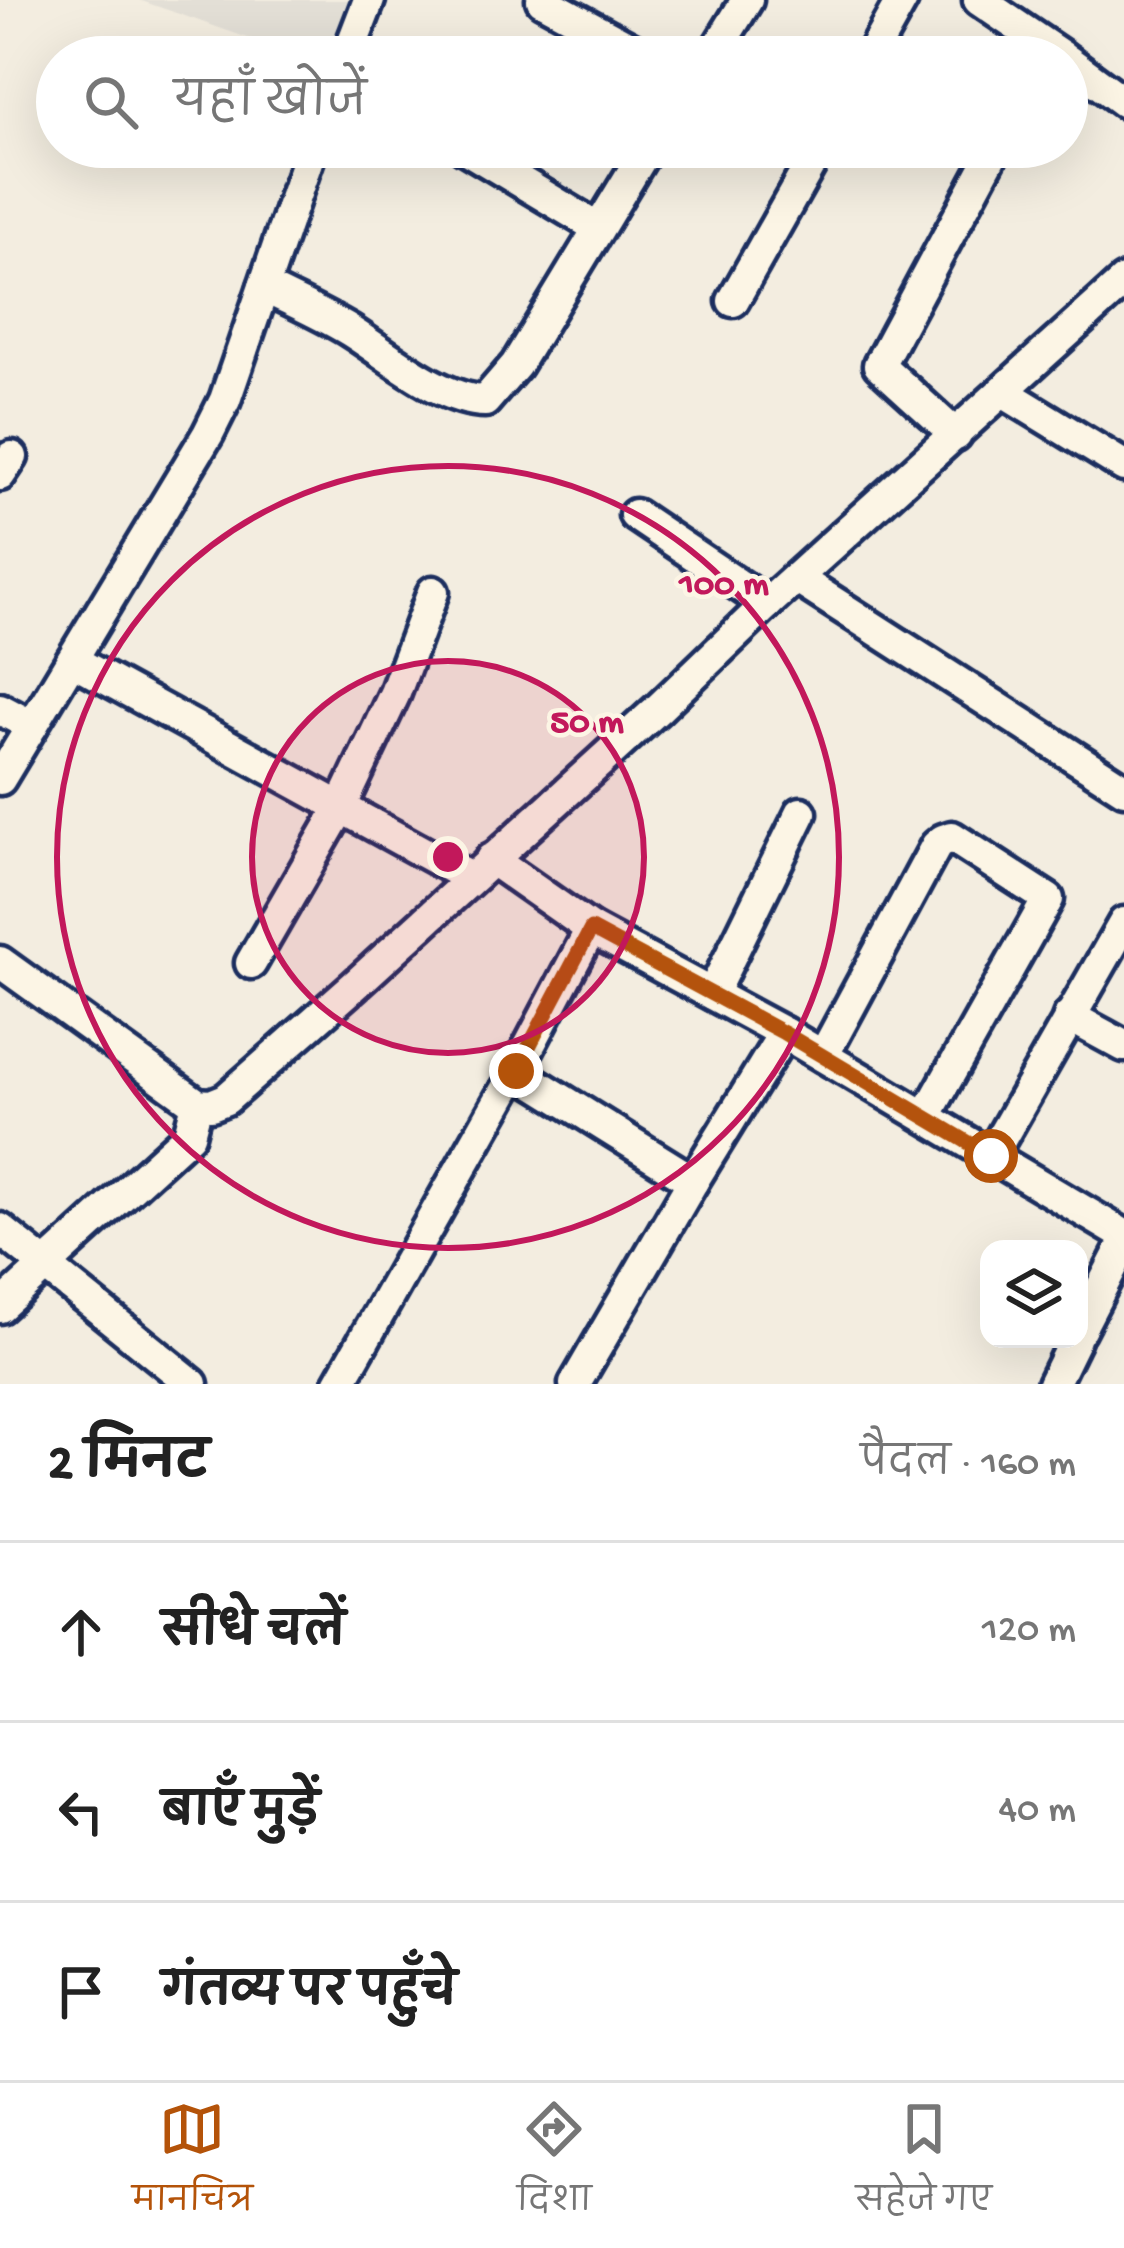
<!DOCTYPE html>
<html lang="hi">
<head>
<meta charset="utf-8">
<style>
  :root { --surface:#fff; --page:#f6f6f6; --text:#222; --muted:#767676; --line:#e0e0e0; --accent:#b45309 }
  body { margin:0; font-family:"Gochi Hand","Playpen Sans Deva",sans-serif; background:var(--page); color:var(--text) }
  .controls { position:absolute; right:36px; bottom:36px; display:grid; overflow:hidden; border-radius:24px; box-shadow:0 12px 48px #0002 }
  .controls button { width:108px; height:108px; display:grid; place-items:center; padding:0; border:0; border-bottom:3px solid var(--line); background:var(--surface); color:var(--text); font:60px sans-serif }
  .stop { position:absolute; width:36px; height:36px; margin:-27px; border:9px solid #b45309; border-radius:50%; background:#fff }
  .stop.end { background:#b45309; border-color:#fff; box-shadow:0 3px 12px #0008 }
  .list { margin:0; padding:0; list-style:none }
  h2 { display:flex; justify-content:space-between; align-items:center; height:156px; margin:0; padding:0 48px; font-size:51px }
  h2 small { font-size:39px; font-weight:400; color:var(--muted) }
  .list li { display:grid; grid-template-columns:78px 1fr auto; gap:36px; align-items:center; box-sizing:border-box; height:180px; padding:0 48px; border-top:3px solid var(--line) }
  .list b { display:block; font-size:45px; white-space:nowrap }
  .list em { font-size:39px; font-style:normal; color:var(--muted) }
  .icon { flex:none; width:66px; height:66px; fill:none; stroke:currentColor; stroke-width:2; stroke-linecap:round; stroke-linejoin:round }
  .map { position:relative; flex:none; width:1124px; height:1384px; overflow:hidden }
  .search { position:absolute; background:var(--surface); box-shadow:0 12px 48px #0002; left:36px; right:36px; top:36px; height:132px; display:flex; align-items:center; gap:30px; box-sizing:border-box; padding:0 42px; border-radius:66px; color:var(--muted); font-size:45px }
  .sheet { height:696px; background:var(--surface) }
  nav { display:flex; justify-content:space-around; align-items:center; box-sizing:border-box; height:168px; border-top:3px solid var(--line); background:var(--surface); font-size:33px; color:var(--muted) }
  nav a { display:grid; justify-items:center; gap:6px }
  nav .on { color:var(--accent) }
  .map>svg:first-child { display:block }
</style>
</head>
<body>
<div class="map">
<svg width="1124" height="1384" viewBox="0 0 1124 1384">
  <rect width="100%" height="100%" fill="#f3ede0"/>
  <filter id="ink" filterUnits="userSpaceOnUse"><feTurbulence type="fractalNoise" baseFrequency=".00833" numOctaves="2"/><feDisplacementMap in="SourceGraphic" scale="24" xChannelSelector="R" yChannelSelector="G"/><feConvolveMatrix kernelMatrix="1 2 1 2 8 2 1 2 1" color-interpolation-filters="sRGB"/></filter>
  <g filter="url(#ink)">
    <polygon fill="#e3dfd6" points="139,0 349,0 329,57 303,57"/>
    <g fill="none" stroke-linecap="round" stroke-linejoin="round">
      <defs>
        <g id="minor">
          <polyline points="542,0 647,57"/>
          <polyline points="979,0 1063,57"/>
          <polyline points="347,57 369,0"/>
          <polyline points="712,57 747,0"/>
          <polyline points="870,57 902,0"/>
          <polyline points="1067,60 1124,102"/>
          <polyline points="463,147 598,228"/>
          <path d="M 264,287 C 292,301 322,314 350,331 C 387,354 441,401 485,401 L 516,365 L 648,147"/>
          <polyline points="733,301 820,147"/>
          <polyline points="1003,392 1124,466"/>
          <polyline points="956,435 879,365 996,147"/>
          <polyline points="0,475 12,457"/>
          <polyline points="635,515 767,604"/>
          <polyline points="796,578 1124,789"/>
          <polyline points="72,660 470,878"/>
          <polyline points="0,709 32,726"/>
          <polyline points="0,779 208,434 225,400 312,147"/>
          <polyline points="491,859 591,929 784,1033 1124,1235"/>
          <polyline points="0,962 197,1104 211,1105 226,1099 354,986 659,708 767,604 1124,281"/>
          <polyline points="251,963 341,807 395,693 433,592"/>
          <polyline points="712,994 801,813"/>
          <polyline points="1069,1016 1124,1046"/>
          <polyline points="823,1056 936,846 943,840 952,837 1048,899 926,1116"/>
          <polyline points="516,1071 693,1181"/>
          <polyline points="991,1156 1124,923"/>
          <polyline points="0,1229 192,1384"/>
          <polyline points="0,1307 189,1135 197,1104"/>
          <polyline points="1079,1331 1124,1244"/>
          <polyline points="339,1384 516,1071 591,929"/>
          <polyline points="575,1384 693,1181 784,1033"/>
          <polyline points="1053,1384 1075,1339"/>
        </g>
      </defs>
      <use href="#minor" stroke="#1b2f5e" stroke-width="39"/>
      <use href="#minor" stroke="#fcf5e5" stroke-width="30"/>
    </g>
  </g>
  <g fill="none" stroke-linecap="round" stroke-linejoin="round" filter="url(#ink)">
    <polyline stroke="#b45309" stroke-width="15" points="516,1071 591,929 784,1033 991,1156"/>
  </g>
  <circle cx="448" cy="857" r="196" fill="#c2185b" fill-opacity=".12"/>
  <g fill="none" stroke="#c2185b" stroke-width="6">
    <circle cx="448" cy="857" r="196"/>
    <circle cx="448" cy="857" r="391"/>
  </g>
  <circle cx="448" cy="857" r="18" fill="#c2185b" stroke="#fcf5e5" stroke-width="6"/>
  <g font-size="36" text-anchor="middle" font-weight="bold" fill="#c2185b" stroke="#fcf5e5" stroke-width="9" stroke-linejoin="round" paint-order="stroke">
    <text x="724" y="593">100 m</text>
    <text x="587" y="731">50 m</text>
  </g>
</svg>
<div class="controls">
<button><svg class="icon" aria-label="layers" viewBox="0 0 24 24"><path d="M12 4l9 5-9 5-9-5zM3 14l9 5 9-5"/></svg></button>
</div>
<div class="stop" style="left:991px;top:1156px"></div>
<div class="stop end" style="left:516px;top:1071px"></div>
<div class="search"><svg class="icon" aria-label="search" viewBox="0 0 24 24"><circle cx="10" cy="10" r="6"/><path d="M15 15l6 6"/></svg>यहाँ खोजें</div>
</div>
<section class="sheet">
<h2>2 मिनट<small>पैदल · 160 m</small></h2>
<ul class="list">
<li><svg class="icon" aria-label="ahead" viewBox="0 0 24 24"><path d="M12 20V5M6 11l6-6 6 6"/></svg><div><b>सीधे चलें</b></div><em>120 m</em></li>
<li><svg class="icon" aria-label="left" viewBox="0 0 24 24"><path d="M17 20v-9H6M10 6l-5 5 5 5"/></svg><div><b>बाएँ मुड़ें</b></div><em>40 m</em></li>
<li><svg class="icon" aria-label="arrive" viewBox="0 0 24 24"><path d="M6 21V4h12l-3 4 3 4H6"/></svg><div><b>गंतव्य पर पहुँचे</b></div></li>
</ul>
</section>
<nav>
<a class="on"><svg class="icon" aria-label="map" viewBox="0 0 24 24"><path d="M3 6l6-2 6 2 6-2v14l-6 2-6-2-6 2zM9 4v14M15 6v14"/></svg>मानचित्र</a>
<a><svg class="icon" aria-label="directions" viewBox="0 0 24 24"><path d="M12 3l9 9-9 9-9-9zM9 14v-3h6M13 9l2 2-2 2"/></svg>दिशा</a>
<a><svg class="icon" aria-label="saved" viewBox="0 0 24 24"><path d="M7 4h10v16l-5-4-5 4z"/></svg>सहेजे गए</a>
</nav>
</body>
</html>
